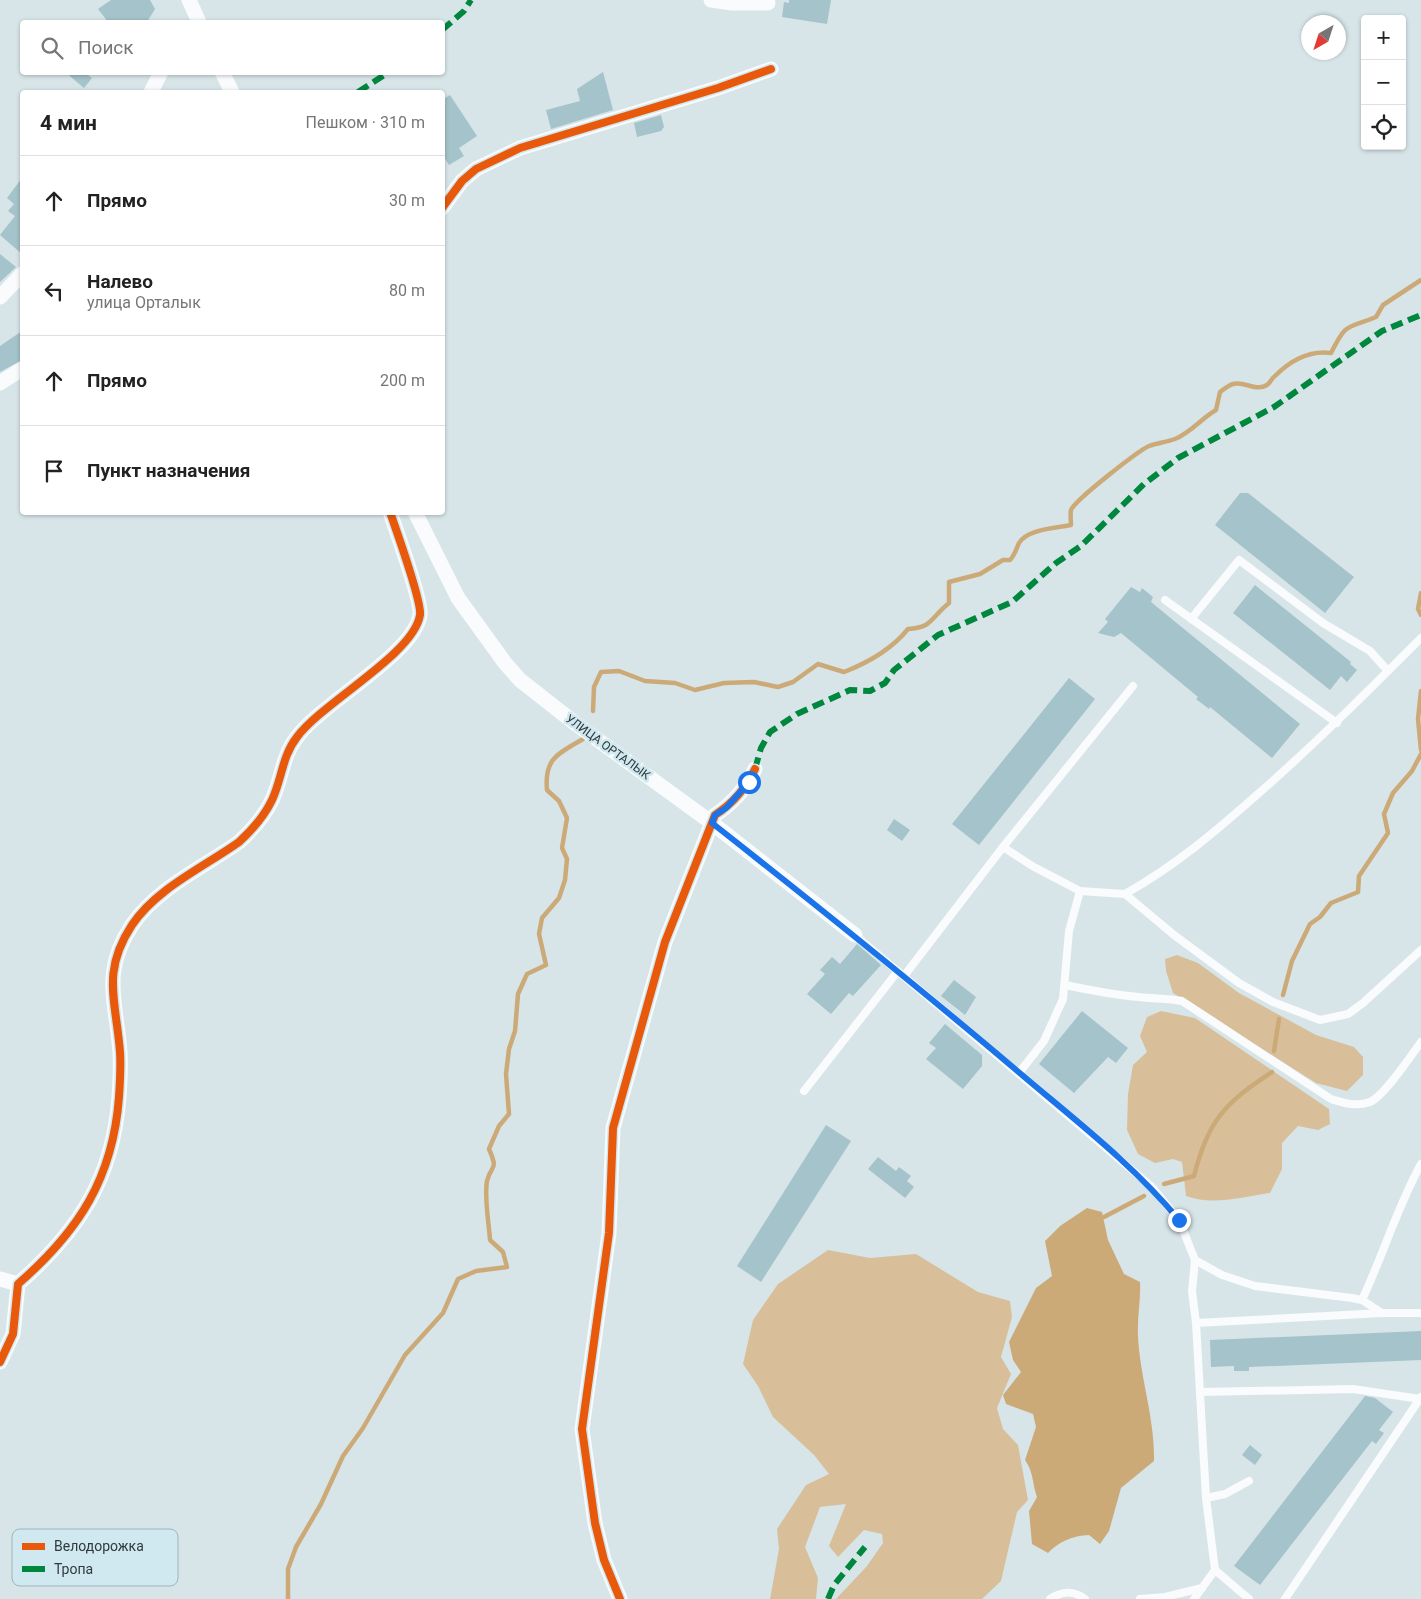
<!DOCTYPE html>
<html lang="ru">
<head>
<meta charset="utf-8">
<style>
  :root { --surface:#fff; --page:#f6f6f6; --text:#222; --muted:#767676; --line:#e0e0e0 }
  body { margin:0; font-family:Roboto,sans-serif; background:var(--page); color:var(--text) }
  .controls { position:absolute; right:15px; top:15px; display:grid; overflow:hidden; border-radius:5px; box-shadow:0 1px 4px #0004 }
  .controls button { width:45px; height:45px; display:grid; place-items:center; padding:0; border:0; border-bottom:1px solid var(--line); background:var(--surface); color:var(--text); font:25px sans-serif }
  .compass { position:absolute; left:1301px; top:15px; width:45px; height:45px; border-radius:50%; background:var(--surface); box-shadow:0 1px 4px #0004; rotate:219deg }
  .stop { position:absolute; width:15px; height:15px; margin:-11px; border:4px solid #1a73e8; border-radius:50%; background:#fff }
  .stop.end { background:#1a73e8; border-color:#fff; box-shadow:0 1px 5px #0008 }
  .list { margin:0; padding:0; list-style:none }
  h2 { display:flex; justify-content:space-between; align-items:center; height:65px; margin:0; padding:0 20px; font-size:21px }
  h2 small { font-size:16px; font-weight:400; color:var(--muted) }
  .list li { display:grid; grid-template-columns:32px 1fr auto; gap:15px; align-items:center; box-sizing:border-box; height:90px; padding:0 20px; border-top:1px solid var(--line) }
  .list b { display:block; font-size:19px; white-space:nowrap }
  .list p { margin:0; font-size:16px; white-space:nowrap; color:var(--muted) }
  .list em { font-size:16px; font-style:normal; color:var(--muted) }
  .icon { flex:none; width:28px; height:28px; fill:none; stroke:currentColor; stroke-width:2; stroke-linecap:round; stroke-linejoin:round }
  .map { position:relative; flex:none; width:1421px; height:1599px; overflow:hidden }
  .search { position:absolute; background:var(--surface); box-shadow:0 1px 4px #0004; left:20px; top:20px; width:425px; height:55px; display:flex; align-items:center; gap:12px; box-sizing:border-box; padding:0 18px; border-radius:5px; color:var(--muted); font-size:19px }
  .panel { position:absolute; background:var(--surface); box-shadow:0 1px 4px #0004; left:20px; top:90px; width:425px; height:425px; border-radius:5px }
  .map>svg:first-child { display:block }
</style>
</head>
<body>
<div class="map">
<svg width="1421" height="1599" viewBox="0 0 1421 1599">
  <rect width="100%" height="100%" fill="#d7e5e9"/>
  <g fill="#d8bf99">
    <polygon points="1177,955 1198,963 1239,993 1316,1035 1354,1047 1363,1057 1363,1075 1347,1091 1316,1083 1173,993 1166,971 1165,959"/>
    <path d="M 1161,1011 L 1195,1018 L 1329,1109 L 1330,1124 L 1318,1130 L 1298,1126 L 1282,1143 L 1282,1169 L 1270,1193 C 1243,1197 1212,1206 1186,1196 L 1182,1162 L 1173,1159 L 1155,1163 L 1138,1154 L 1127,1130 L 1128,1094 L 1133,1065 L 1147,1052 L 1140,1036 L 1147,1017 Z"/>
    <polygon points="828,1250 870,1258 916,1254 978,1292 1010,1301 1012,1317 1001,1357 1011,1374 997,1408 1003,1429 1018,1445 1028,1500 1017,1512 1001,1581 982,1599 836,1599 867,1566 883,1543 882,1534 864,1530 838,1557 829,1546 846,1504 820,1507 805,1547 818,1578 816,1599 770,1599 779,1549 777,1529 806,1485 829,1474 814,1455 773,1417 758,1386 743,1364 753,1320 778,1284"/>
  </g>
  <path fill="#ccaa78" d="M 1087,1208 L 1102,1212 L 1108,1240 L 1124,1274 L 1140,1282 C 1141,1300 1137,1318 1138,1336 C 1140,1378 1155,1418 1154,1461 L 1121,1488 L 1109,1531 L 1100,1544 L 1089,1535 C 1072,1536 1060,1541 1048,1553 L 1032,1544 L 1029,1511 L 1037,1497 C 1032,1483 1034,1473 1025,1460 L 1036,1427 L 1033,1414 L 1006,1404 L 1003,1395 L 1021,1372 L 1013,1360 L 1009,1342 L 1036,1288 L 1052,1276 L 1045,1241 L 1060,1226 Z"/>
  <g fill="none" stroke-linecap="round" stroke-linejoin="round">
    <g stroke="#ccaa78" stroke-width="4.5">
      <polyline points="1421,593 1418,609 1421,615"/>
      <polyline points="1421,691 1418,719 1421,750"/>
      <path d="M 593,711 L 594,687 L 601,672 L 619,671 L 645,681 L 675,683 L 695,690 L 724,683 L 754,682 L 778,687 L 793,682 L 818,664 L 844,672 C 867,663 892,649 908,629 C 934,627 930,618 949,603 L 949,582 L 980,574 L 1003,560 L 1010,560 C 1015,555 1016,549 1019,543 C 1027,529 1057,528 1071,525 C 1071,521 1070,514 1071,510 C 1075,500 1138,451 1149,446 C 1157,443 1167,442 1175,439 C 1190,433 1202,418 1216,410 L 1220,392 C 1224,389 1229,385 1233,384 C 1245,381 1256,392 1267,385 C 1270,383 1272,378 1275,376 C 1290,361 1309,350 1331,353 C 1347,321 1347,329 1376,317 L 1383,305 L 1421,280"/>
      <polyline points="1283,995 1292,961 1310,924 1320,917 1331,903 1358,892 1359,876 1388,833 1384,814 1393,793 1412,771 1421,754"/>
      <polyline points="1274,1051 1279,1019"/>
      <path d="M 1164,1184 L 1194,1176 C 1208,1120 1225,1103 1272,1072"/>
      <polyline points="1104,1217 1144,1196"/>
      <path d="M 288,1599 L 288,1569 L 296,1547 L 321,1504 L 343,1456 L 363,1428 L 405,1355 L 443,1313 L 458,1279 L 476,1271 L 507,1267 L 503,1252 L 490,1240 C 489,1224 484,1197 487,1181 C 491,1164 499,1172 489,1149 L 499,1126 L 509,1114 L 506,1074 L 509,1049 L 515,1031 L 518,994 L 527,974 L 546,965 L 539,934 L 542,918 L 559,898 L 565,880 L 567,859 L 562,848 L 567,818 L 559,801 L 547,790 C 544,758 558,754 583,739"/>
    </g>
  </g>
  <g fill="#a5c3ca">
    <polygon points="111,0 150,0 155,9 147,22 108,22 98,9"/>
    <polygon points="789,0 831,0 827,24 782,17 784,2 789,3"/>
    <polygon points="65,72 84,72 92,78 84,88"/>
    <polygon points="603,72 613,110 551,129 546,110 580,101 577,89"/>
    <polygon points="450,95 477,136 459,148 464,156 449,165 442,154 442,100"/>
    <polygon points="661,115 664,127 661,131 637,137 634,123"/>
    <polygon points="22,178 22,254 0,235 15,216 8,211 14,204 7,198"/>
    <polygon points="0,254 16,267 0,282"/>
    <polygon points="22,331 22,360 0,372 0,346"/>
    <polygon points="1240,493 1248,493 1354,577 1325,613 1215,525"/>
    <polygon points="1255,585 1351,662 1350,664 1357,670 1347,682 1341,676 1330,690 1233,613"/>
    <polygon points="1131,587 1140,592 1142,588 1153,597 1151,602 1300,724 1272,758 1210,707 1209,709 1196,699 1198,697 1121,633 1114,637 1098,633 1108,622 1105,619"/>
    <polygon points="1069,678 1095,699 979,845 952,824"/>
    <polygon points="894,819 910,830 902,841 887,830"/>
    <polygon points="857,944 881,965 853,996 849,993 831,1014 807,994 825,974 820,970 832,957 840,964"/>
    <polygon points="954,980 976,997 965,1015 941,996"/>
    <polygon points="1082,1011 1128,1048 1116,1063 1108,1057 1074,1093 1039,1064"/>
    <polygon points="945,1024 982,1055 982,1066 963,1089 926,1059 936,1048 929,1043"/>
    <polygon points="826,1125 851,1141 761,1282 737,1266"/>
    <polygon points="878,1157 896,1171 899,1167 911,1176 907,1181 914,1187 905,1198 868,1169"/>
    <polygon points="1421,1331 1421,1360 1249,1367 1249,1371 1234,1371 1234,1366 1211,1367 1210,1340"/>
    <polygon points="1365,1396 1375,1398 1393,1412 1379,1430 1384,1433 1376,1444 1372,1441 1260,1585 1234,1566"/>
    <polygon points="1250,1445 1262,1455 1255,1465 1242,1455"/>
  </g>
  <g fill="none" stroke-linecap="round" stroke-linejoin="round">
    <g stroke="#f9fbfc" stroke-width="8">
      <polyline points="1165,600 1337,723"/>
      <polyline points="1191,619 1239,560 1323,623 1370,651 1388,671"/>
      <polyline points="1003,847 1034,867 1080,891 1125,894 1174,935 1239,983 1273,1002 1320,1020 1348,1014 1363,1003 1421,950"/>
      <path d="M 1125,894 C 1175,866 1216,831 1259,793 C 1315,744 1368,691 1421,638"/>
      <polyline points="855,935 1152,1187 1179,1220 1195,1260 1192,1291 1196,1323 1206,1498 1215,1570 1194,1599"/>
      <polyline points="904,976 1003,847 1133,686"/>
      <path d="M 1065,985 C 1089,990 1114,995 1139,997 C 1155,999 1166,998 1182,1001 L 1331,1099 C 1344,1103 1356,1107 1370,1102 C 1384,1096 1411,1056 1421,1042"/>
      <polyline points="1019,1073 1044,1041 1063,999 1069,931 1080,891"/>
      <polyline points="804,1091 898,971"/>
      <polyline points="1195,1260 1222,1275 1255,1286 1352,1298 1362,1300 1382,1313"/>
      <path d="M 1362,1300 C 1383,1255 1397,1208 1421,1164"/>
      <polyline points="1196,1323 1382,1313 1421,1313"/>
      <polyline points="1200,1392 1353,1389 1420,1399"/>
      <polyline points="1206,1498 1225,1494 1249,1481"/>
      <polyline points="1215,1570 1249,1599"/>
      <path d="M 1050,1599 C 1062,1591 1073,1590 1085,1599"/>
      <polyline points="1140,1599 1165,1597 1202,1588"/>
      <polyline points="1285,1599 1421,1397"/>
    </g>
    <g stroke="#f9fbfc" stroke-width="15">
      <polyline points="189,0 199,22"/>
      <polyline points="711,0 732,3 768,3"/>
      <polyline points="222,72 232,92"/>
      <polyline points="151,92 161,72"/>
      <polyline points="442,208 462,181 476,169 520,148 718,88 771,69"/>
      <polyline points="0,297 22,274"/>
      <polyline points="0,383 22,369"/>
      <polyline points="415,512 458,598 505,663 520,680 576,724 712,823 855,935"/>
      <polyline points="0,1279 18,1284"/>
      <path d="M 0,1362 L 13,1334 L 18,1284 C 79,1231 113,1178 119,1097 C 120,1082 121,1067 120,1052 C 116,1000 101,972 132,925 C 157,888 204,867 239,842 C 252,830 264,817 272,800 C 282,779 282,756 297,737 C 323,702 414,654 420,615 C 422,601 396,530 390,512"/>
      <path d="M 620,1599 L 604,1560 L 595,1523 L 582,1429 L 609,1233 L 613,1128 L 665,942 L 715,815 C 732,804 746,788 755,769"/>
    </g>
    <g stroke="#00873e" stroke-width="6" stroke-dasharray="12 6" stroke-linecap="butt">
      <polyline points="442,30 464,11 471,0"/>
      <polyline points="358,92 389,72"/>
      <polyline points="755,769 761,748 770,732 797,714 850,690 870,691 885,683 894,670 938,635 1012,602 1056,563 1081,546 1144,484 1178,458 1274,407 1382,331 1421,315"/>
      <polyline points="828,1599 834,1585 865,1547"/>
    </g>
    <defs>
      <g id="cycleway">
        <polyline points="442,208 462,181 476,169 520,148 718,88 771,69"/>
        <path d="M 0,1362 L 13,1334 L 18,1284 C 79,1231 113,1178 119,1097 C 120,1082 121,1067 120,1052 C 116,1000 101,972 132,925 C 157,888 204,867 239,842 C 252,830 264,817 272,800 C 282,779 282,756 297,737 C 323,702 414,654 420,615 C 422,601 396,530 390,512"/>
        <path d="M 620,1599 L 604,1560 L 595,1523 L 582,1429 L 609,1233 L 613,1128 L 665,942 L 715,815 C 732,804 746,788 755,769"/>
      </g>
    </defs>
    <use href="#cycleway" stroke="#d0e9f0" stroke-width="11"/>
    <use href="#cycleway" stroke="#e8590c" stroke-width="8"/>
  </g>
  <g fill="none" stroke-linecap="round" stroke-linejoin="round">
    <path stroke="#1a73e8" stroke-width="6" d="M 749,782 L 726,808 L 715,815 L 712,823 C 815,904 916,985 1015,1069 C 1071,1117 1132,1163 1179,1220"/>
  </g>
  <g text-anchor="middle" stroke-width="5" stroke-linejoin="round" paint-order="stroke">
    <g font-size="12" fill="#30393c" stroke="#d0e9f0">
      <text transform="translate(608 747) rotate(36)" y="4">УЛИЦА ОРТАЛЫК</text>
    </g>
  </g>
  <rect x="12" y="1529" width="166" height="57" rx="8" fill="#d0e9f0" stroke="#a0b4ba" stroke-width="1"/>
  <rect x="22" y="1543" width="23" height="7" fill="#e8590c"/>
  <rect x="22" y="1566" width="23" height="6" fill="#00873e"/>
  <g font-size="14" fill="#30393c">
    <text x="54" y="1551">Велодорожка</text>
    <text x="54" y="1574">Тропа</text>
  </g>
</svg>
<div class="controls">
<button>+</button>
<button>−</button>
<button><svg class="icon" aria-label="locate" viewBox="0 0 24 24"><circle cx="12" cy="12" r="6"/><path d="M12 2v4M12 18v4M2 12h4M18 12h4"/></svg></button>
</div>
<svg class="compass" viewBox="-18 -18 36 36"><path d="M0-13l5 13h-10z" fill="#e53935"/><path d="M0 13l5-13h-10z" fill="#767676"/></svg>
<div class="stop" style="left:749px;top:782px"></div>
<div class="stop end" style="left:1179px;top:1220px"></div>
<div class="search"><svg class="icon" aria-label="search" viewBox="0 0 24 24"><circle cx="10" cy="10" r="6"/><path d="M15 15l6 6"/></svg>Поиск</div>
<section class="panel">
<h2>4 мин<small>Пешком · 310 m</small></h2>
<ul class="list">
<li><svg class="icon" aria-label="ahead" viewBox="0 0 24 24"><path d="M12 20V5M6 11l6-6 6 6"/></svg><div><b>Прямо</b></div><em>30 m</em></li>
<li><svg class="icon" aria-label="left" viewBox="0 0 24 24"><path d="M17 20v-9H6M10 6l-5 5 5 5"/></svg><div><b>Налево</b><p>улица Орталык</p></div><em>80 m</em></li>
<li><svg class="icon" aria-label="ahead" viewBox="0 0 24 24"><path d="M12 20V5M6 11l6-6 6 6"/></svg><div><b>Прямо</b></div><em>200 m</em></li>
<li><svg class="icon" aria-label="arrive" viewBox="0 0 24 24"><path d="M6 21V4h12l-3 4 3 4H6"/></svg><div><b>Пункт назначения</b></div></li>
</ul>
</section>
</div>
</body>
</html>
